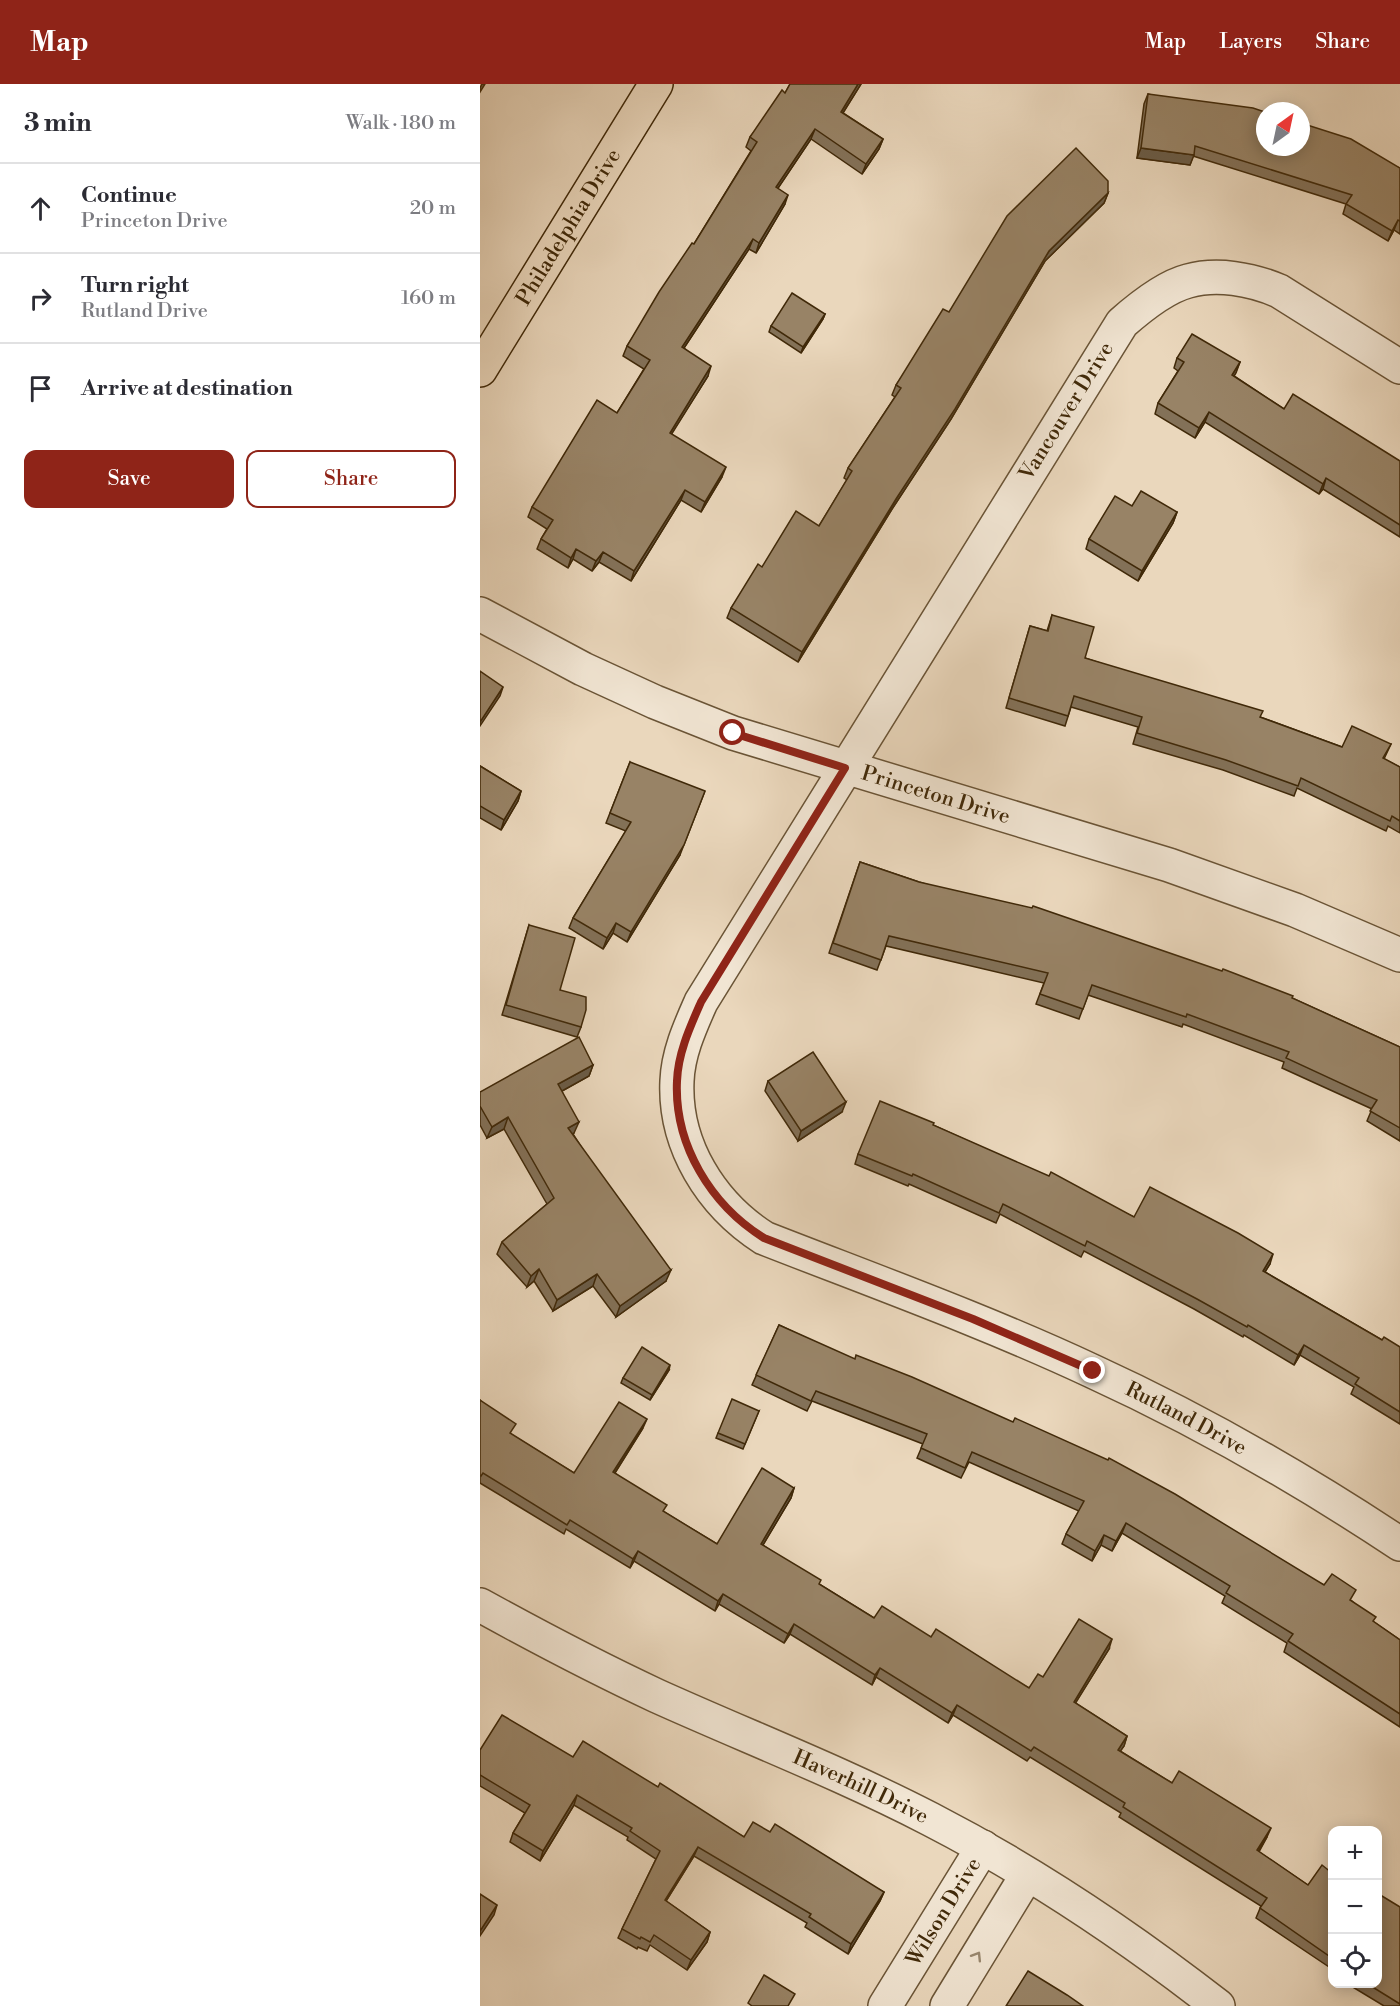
<!DOCTYPE html>
<html lang="en">
<head>
<meta charset="utf-8">
<style>
  :root { --surface:#fff; --page:#f7f7f7; --text:#2b2b33; --muted:#7c7c81; --line:#e1e1e2; --accent:#8f2418 }
  body { margin:0; font-family:"Libre Bodoni",serif; background:var(--page); color:var(--text) }
  .controls { position:absolute; right:18px; bottom:18px; display:grid; overflow:hidden; border-radius:12px; box-shadow:0 3px 15px #0003 }
  .controls button { width:54px; height:54px; display:grid; place-items:center; padding:0; border:0; border-bottom:2px solid var(--line); background:var(--surface); color:var(--text); font:30px sans-serif }
  .compass { position:absolute; left:776px; top:18px; width:54px; height:54px; border-radius:50%; background:var(--surface); box-shadow:0 3px 15px #0003; rotate:33deg }
  .stop { position:absolute; width:18px; height:18px; margin:-14px; border:4px solid #8f2418; border-radius:50%; background:#fff }
  .stop.end { background:#8f2418; border-color:#fff; box-shadow:0 2px 6px #0008 }
  .list { margin:0; padding:0; list-style:none }
  h2 { display:flex; justify-content:space-between; align-items:center; height:78px; margin:0; padding:0 24px; font-size:26px }
  h2 small { font-size:20px; font-weight:400; color:var(--muted) }
  .list li { display:grid; grid-template-columns:39px 1fr auto; gap:18px; align-items:center; box-sizing:border-box; height:90px; padding:0 24px; border-top:2px solid var(--line) }
  .list b { display:block; font-size:22px; white-space:nowrap }
  .list p { margin:0; font-size:20px; white-space:nowrap; color:var(--muted) }
  .list em { font-size:20px; font-style:normal; color:var(--muted) }
  .actions { display:flex; gap:12px; padding:18px 24px }
  .actions a { flex:1; padding:14px 0; border:2px solid var(--accent); border-radius:12px; text-align:center; font-size:21px; color:var(--accent) }
  .actions .main { background:var(--accent); color:#fff }
  .icon { flex:none; width:33px; height:33px; fill:none; stroke:currentColor; stroke-width:2; stroke-linecap:round; stroke-linejoin:round }
  .map { position:relative; flex:none; width:920px; height:1922px; overflow:hidden }
  header { display:flex; align-items:center; gap:36px; box-sizing:border-box; height:84px; padding:0 30px; background:var(--accent); color:#fff }
  header strong { font-size:28px }
  nav { display:flex; gap:33px; margin-inline-start:auto; font-size:21px }
  main { display:flex }
  aside { flex:1; background:var(--surface) }
  .map>svg:first-child { display:block }
</style>
</head>
<body>
<header>
<strong>Map</strong>
<nav><a>Map</a><a>Layers</a><a>Share</a></nav>
</header>
<main>
<aside>
<h2>3 min<small>Walk · 180 m</small></h2>
<ul class="list">
<li><svg class="icon" aria-label="ahead" viewBox="0 0 24 24"><path d="M12 20V5M6 11l6-6 6 6"/></svg><div><b>Continue</b><p>Princeton Drive</p></div><em>20 m</em></li>
<li><svg class="icon" aria-label="right" viewBox="0 0 24 24"><path d="M7 20v-9h11M14 6l5 5-5 5"/></svg><div><b>Turn right</b><p>Rutland Drive</p></div><em>160 m</em></li>
<li><svg class="icon" aria-label="arrive" viewBox="0 0 24 24"><path d="M6 21V4h12l-3 4 3 4H6"/></svg><div><b>Arrive at destination</b></div></li>
</ul>
<div class="actions"><a class="main">Save</a><a>Share</a></div>
</aside>
<div class="map">
<svg width="920" height="1922" viewBox="0 0 920 1922">
  <rect width="100%" height="100%" fill="#ead7bc"/>
  <filter id="stains"><feTurbulence type="fractalNoise" baseFrequency=".00333" numOctaves="4"/><feColorMatrix values="0 0 0 0 .2 0 0 0 0 .09 0 0 0 0 .02 0 0 0 .5 -.17"/></filter>
  <radialGradient id="worn" r=".72"><stop offset=".6" stop-color="#630" stop-opacity="0"/><stop offset="1" stop-color="#630" stop-opacity=".3"/></radialGradient>
  <g fill="none" stroke-linecap="round" stroke-linejoin="round">
    <defs>
      <g id="minor">
        <path id="s1" d="M 920,283 L 799,207 C 771,195 737,189 708,197 C 685,203 659,224 642,239 L 221,918 C 210,943 198,969 197,997 C 194,1061 231,1120 284,1154 C 394,1197 505,1237 612,1287 C 719,1336 822,1395 920,1460"/>
        <path id="s2" d="M 0,530 L 103,585 L 175,618 L 253,649 L 689,781 L 815,826 L 920,871"/>
        <path id="s3" d="M 0,1521 C 58,1553 117,1584 177,1612 C 268,1653 361,1689 450,1735 C 551,1787 648,1852 738,1922"/>
        <path id="s4" d="M 405,1922 L 503,1763"/>
        <polyline points="467,1922 547,1791"/>
      </g>
      <g id="major">
        <path id="s5" d="M 0,286 L 176,0"/>
      </g>
    </defs>
    <use href="#minor" stroke="#6a5436" stroke-width="36"/>
    <use href="#major" stroke="#402909" stroke-width="36"/>
    <use href="#minor" stroke="#f1e5d3" stroke-width="33"/>
    <use href="#major" stroke="#ead7bc" stroke-width="33"/>
  </g>
  <g fill="#837158" stroke="#402909" stroke-width="1.5">
    <polygon points="310,0 381,0 363,29 403,55 399,65 382,90 331,55 298,104 305,120 276,169 269,165 204,264 228,292 191,350 242,393 221,428 201,416 151,497 119,478 112,487 93,475 88,484 57,465 61,455 67,445 48,433 52,423 137,329 164,285 143,272 147,262 214,160 271,67 266,63 270,53 305,9"/>
    <polygon points="668,10 920,84 920,150 914,146 908,157 863,130 866,120 713,72 710,81 657,74 664,20"/>
    <polygon points="628,109 624,119 565,177 471,335 412,425 318,578 247,534 251,524 282,483 339,442 367,396 364,394 368,384 415,313 412,311 416,301 469,228"/>
    <polygon points="345,230 343,235 321,269 289,248 291,242"/>
    <polygon points="697,274 760,278 754,292 804,325 920,377 920,453 843,405 839,410 725,338 715,354 675,330 678,319 698,287 694,284"/>
    <polygon points="652,422 697,428 693,439 658,497 606,465 609,455"/>
    <polygon points="572,531 605,574 780,633 862,663 911,660 904,675 920,683 920,749 908,742 906,747 817,704 814,712 743,686 653,660 658,643 591,623 585,642 526,624 550,542 567,547"/>
    <polygon points="150,678 200,771 147,858 133,849 123,865 89,844 93,834 146,747 126,739"/>
    <polygon points="0,682 41,707 38,717 21,746 0,734"/>
    <polygon points="380,778 439,798 812,914 920,963 920,1057 887,1037 892,1025 802,984 804,978 703,940 702,943 608,911 599,935 556,920 564,899 406,862 397,886 349,869"/>
    <polygon points="49,841 80,906 101,943 97,953 22,931"/>
    <polygon points="113,981 109,992 82,1007 94,1049 93,1050 186,1197 136,1233 113,1202 73,1227 54,1197 47,1203 17,1170 22,1158 67,1120 24,1045 7,1054 0,1041 0,1008"/>
    <polygon points="288,997 362,1028 318,1057 285,1007"/>
    <polygon points="453,1041 654,1133 790,1180 785,1188 902,1256 920,1263 920,1340 871,1310 874,1303 820,1271 814,1281 764,1251 763,1253 714,1225 604,1167 601,1173 520,1130 516,1139 429,1100 428,1102 375,1080 378,1070"/>
    <polygon points="299,1241 844,1501 872,1517 894,1538 920,1556 920,1643 804,1568 807,1559 742,1519 745,1512 642,1449 632,1467 621,1461 612,1477 582,1460 586,1450 599,1427 489,1378 481,1394 437,1374 443,1360 332,1317 327,1327 272,1301"/>
    <polygon points="189,1286 170,1316 141,1299 143,1294"/>
    <polygon points="0,1316 32,1351 94,1389 163,1344 135,1389 184,1428 237,1460 314,1404 311,1414 283,1461 339,1500 394,1534 451,1553 549,1604 563,1593 629,1565 595,1619 647,1652 644,1662 640,1667 692,1699 787,1753 779,1768 828,1801 852,1789 852,1892 850,1890 852,1885 776,1834 781,1822 639,1733 641,1729 550,1673 547,1677 473,1631 468,1639 396,1593 392,1601 310,1550 304,1559 239,1520 235,1527 154,1477 150,1484 86,1445 84,1450 0,1399"/>
    <polygon points="279,1327 263,1365 236,1354 238,1349"/>
    <polygon points="0,1666 93,1673 178,1703 264,1753 290,1748 404,1808 400,1817 368,1870 325,1843 327,1839 214,1772 186,1817 230,1848 227,1858 207,1886 170,1861 167,1867 158,1863 157,1865 138,1854 142,1845 176,1775 147,1756 148,1753 94,1721 60,1777 30,1758 33,1749 45,1729 0,1702"/>
    <polygon points="920,1823 920,1922 904,1922 866,1899 897,1899"/>
  </g>
  <g fill="#6a5c47" stroke="#402909" stroke-width="1.5">
    <polygon points="2,0 5,0 0,8 0,4"/>
    <polygon points="378,0 381,0 357,38 361,28"/>
    <polygon points="335,45 331,55 292,113 296,103"/>
    <polygon points="403,55 399,65 382,90 386,80"/>
    <polygon points="661,64 714,71 710,81 657,74"/>
    <polygon points="628,109 624,119 565,177 471,335 412,425 318,578 322,568 569,167"/>
    <polygon points="308,111 305,120 276,169 279,159"/>
    <polygon points="918,136 914,146 908,157 912,147"/>
    <polygon points="273,155 269,165 198,273 202,263"/>
    <polygon points="345,230 343,235 321,269 323,263"/>
    <polygon points="760,278 756,289 748,301 752,291"/>
    <polygon points="231,282 228,292 186,359 190,349"/>
    <polygon points="729,328 725,338 715,354 719,344"/>
    <polygon points="246,383 242,393 221,428 225,418"/>
    <polygon points="846,394 843,405 839,410 843,400"/>
    <polygon points="205,406 201,416 151,497 154,487"/>
    <polygon points="697,428 693,439 658,497 662,487"/>
    <polygon points="96,465 93,475 88,484 91,474"/>
    <polygon points="123,468 119,478 112,487 116,477"/>
    <polygon points="23,603 20,612 0,642 0,638"/>
    <polygon points="41,707 38,717 21,746 24,736"/>
    <polygon points="225,707 200,771 147,858 151,848"/>
    <polygon points="136,839 133,849 123,865 127,854"/>
    <polygon points="113,981 109,992 73,1012 78,1000"/>
    <polygon points="366,1018 362,1028 318,1057 321,1047"/>
    <polygon points="28,1033 24,1045 7,1054 12,1043"/>
    <polygon points="99,1038 94,1049 84,1055 88,1044"/>
    <polygon points="793,1170 790,1180 779,1197 783,1187"/>
    <polygon points="59,1185 54,1197 47,1203 51,1192"/>
    <polygon points="191,1186 186,1197 136,1233 140,1222"/>
    <polygon points="117,1190 113,1202 73,1227 77,1216"/>
    <polygon points="824,1261 820,1271 814,1281 818,1271"/>
    <polygon points="190,1281 189,1286 170,1316 172,1311"/>
    <polygon points="167,1335 163,1344 129,1398 133,1388"/>
    <polygon points="314,1404 311,1414 278,1469 281,1460"/>
    <polygon points="646,1439 642,1449 632,1467 636,1457"/>
    <polygon points="624,1451 621,1461 612,1477 615,1467"/>
    <polygon points="158,1467 154,1477 150,1484 153,1475"/>
    <polygon points="243,1510 239,1520 235,1527 238,1517"/>
    <polygon points="314,1540 310,1550 304,1559 308,1550"/>
    <polygon points="632,1555 629,1565 590,1628 594,1618"/>
    <polygon points="400,1584 396,1593 392,1601 395,1591"/>
    <polygon points="477,1621 473,1631 468,1639 472,1629"/>
    <polygon points="647,1652 644,1662 635,1675 638,1666"/>
    <polygon points="97,1711 94,1721 60,1777 63,1767"/>
    <polygon points="791,1744 787,1753 773,1776 777,1766"/>
    <polygon points="218,1763 214,1772 181,1825 185,1816"/>
    <polygon points="404,1808 400,1817 368,1870 371,1860"/>
    <polygon points="17,1821 14,1831 0,1852 0,1847"/>
    <polygon points="230,1848 227,1858 207,1886 211,1876"/>
  </g>
  <g fill="#988366" stroke="#402909" stroke-width="1.5">
    <polygon points="310,0 378,0 361,28 403,55 386,80 335,45 296,103 308,111 279,159 273,155 202,263 231,282 190,349 246,383 225,418 205,406 154,487 123,468 116,477 96,465 91,474 61,455 73,436 52,423 117,316 137,329 170,276 147,262 179,208 212,159 214,160 277,58 270,53 302,6 305,9"/>
    <polygon points="668,10 773,24 785,28 785,63 821,63 821,39 871,55 920,84 920,137 918,136 912,147 866,120 872,111 715,62 714,71 661,64"/>
    <polygon points="596,64 628,97 628,109 569,167 475,325 416,415 322,568 251,524 278,480 282,483 316,427 339,442 372,387 368,384 421,304 416,301 463,225 469,228 527,132"/>
    <polygon points="312,209 345,230 323,263 291,242"/>
    <polygon points="712,250 760,278 752,291 804,325 813,310 920,377 920,441 846,394 843,400 729,328 719,344 678,319 704,278 697,274"/>
    <polygon points="661,407 697,428 662,487 609,455 635,412 652,422"/>
    <polygon points="572,531 614,543 605,574 783,627 780,633 862,663 872,642 911,660 903,674 920,683 920,737 912,732 910,737 821,694 818,702 746,676 657,649 662,633 594,612 588,632 529,614 550,542 568,547"/>
    <polygon points="0,587 23,603 0,638"/>
    <polygon points="150,678 225,707 204,761 151,848 136,839 127,854 93,834 151,738 130,729"/>
    <polygon points="0,682 41,707 24,736 0,722"/>
    <polygon points="380,778 439,798 552,824 553,822 742,887 743,885 813,912 812,914 920,963 920,1044 890,1027 897,1016 806,974 809,968 707,930 706,933 612,901 603,925 560,910 568,889 409,852 401,876 353,859"/>
    <polygon points="49,841 95,854 80,906 106,913 106,926 101,943 26,921"/>
    <polygon points="99,953 113,981 78,1000 99,1038 88,1044 191,1186 140,1222 117,1190 77,1216 59,1185 51,1192 22,1158 74,1114 28,1033 12,1043 0,1022 0,1008"/>
    <polygon points="333,968 366,1018 321,1047 288,997"/>
    <polygon points="400,1017 454,1039 453,1041 569,1092 571,1088 654,1133 670,1103 758,1149 793,1170 783,1187 902,1256 904,1253 920,1263 920,1328 875,1300 879,1294 824,1261 818,1271 768,1241 767,1243 717,1215 607,1157 605,1162 523,1120 519,1129 433,1090 432,1092 378,1070"/>
    <polygon points="299,1241 375,1275 376,1271 432,1293 533,1338 535,1334 628,1376 629,1374 695,1410 844,1501 852,1490 876,1506 870,1516 896,1533 893,1537 920,1556 920,1630 808,1557 813,1550 746,1509 750,1502 646,1439 636,1457 624,1451 615,1467 586,1450 604,1417 492,1368 485,1384 441,1364 447,1350 336,1307 331,1317 276,1291"/>
    <polygon points="162,1263 190,1281 172,1311 143,1294"/>
    <polygon points="252,1315 279,1327 265,1360 238,1349"/>
    <polygon points="0,1316 36,1340 30,1349 94,1389 139,1318 167,1335 133,1388 187,1421 183,1427 237,1460 282,1384 314,1404 281,1460 341,1496 339,1500 394,1534 402,1522 451,1553 456,1545 549,1604 558,1590 563,1593 599,1535 632,1555 594,1618 647,1652 638,1666 692,1699 699,1687 791,1744 777,1766 828,1801 842,1781 852,1789 852,1874 780,1824 787,1814 643,1723 645,1719 554,1663 551,1667 477,1621 472,1629 400,1584 395,1591 314,1540 308,1550 243,1510 238,1517 158,1467 153,1475 90,1436 87,1441 3,1389 1,1392 0,1391"/>
    <polygon points="22,1631 93,1673 103,1657 178,1703 180,1699 264,1753 273,1738 290,1748 295,1740 404,1808 371,1860 329,1833 331,1830 218,1763 185,1816 230,1848 211,1876 174,1851 170,1858 161,1853 160,1855 142,1845 180,1767 150,1747 152,1744 97,1711 63,1767 33,1749 50,1721 0,1691 0,1666"/>
    <polygon points="897,1809 920,1823 920,1920 886,1899 897,1899"/>
    <polygon points="0,1810 17,1821 0,1847"/>
    <polygon points="548,1887 587,1911 603,1922 526,1922"/>
    <polygon points="284,1891 315,1910 308,1922 272,1922 268,1919"/>
  </g>
  <defs><path id="oneway-chevron" d="M-2-3.5L2.5 0L-2 3.5" fill="none" stroke-width="1.6" stroke-linecap="round" stroke-linejoin="round" transform="scale(1.5)"/></defs>
  <use stroke="#98876e" href="#oneway-chevron" transform="translate(497 1872) rotate(-58)"/>
  <g fill="none" stroke-linecap="round" stroke-linejoin="round">
    <path stroke="#8f2418" stroke-width="8" d="M 253,649 L 365,684 L 221,918 C 210,943 198,969 197,997 C 194,1061 231,1121 284,1154 L 493,1235 L 613,1287"/>
  </g>
  <g text-anchor="middle" stroke-width="4.5" stroke-linejoin="round" paint-order="stroke">
    <g font-size="21" fill="#402909" stroke="#f1e5d3">
      <text dy="7" stroke="none"><textPath href="#s5" startOffset="168">Philadelphia Drive</textPath></text>
      <text transform="translate(586 327) rotate(-58)" y="7">Vancouver Drive</text>
      <text dy="7" stroke="none"><textPath href="#s2" startOffset="492">Princeton Drive</textPath></text>
      <text dy="7" stroke="none"><textPath href="#s1" startOffset="1844">Rutland Drive</textPath></text>
      <text dy="7" stroke="none"><textPath href="#s3" startOffset="422">Haverhill Drive</textPath></text>
      <text dy="7" stroke="none"><textPath href="#s4" startOffset="111">Wilson Drive</textPath></text>
    </g>
  </g>
  <rect width="100%" height="100%" filter="url(#stains)"/>
  <rect width="100%" height="100%" fill="url(#worn)"/>
</svg>
<div class="controls">
<button>+</button>
<button>−</button>
<button><svg class="icon" aria-label="locate" viewBox="0 0 24 24"><circle cx="12" cy="12" r="6"/><path d="M12 2v4M12 18v4M2 12h4M18 12h4"/></svg></button>
</div>
<svg class="compass" viewBox="-18 -18 36 36"><path d="M0-13l5 13h-10z" fill="#e53935"/><path d="M0 13l5-13h-10z" fill="#7c7c81"/></svg>
<div class="stop" style="left:253px;top:649px"></div>
<div class="stop end" style="left:613px;top:1287px"></div>
</div>
</main>
</body>
</html>
